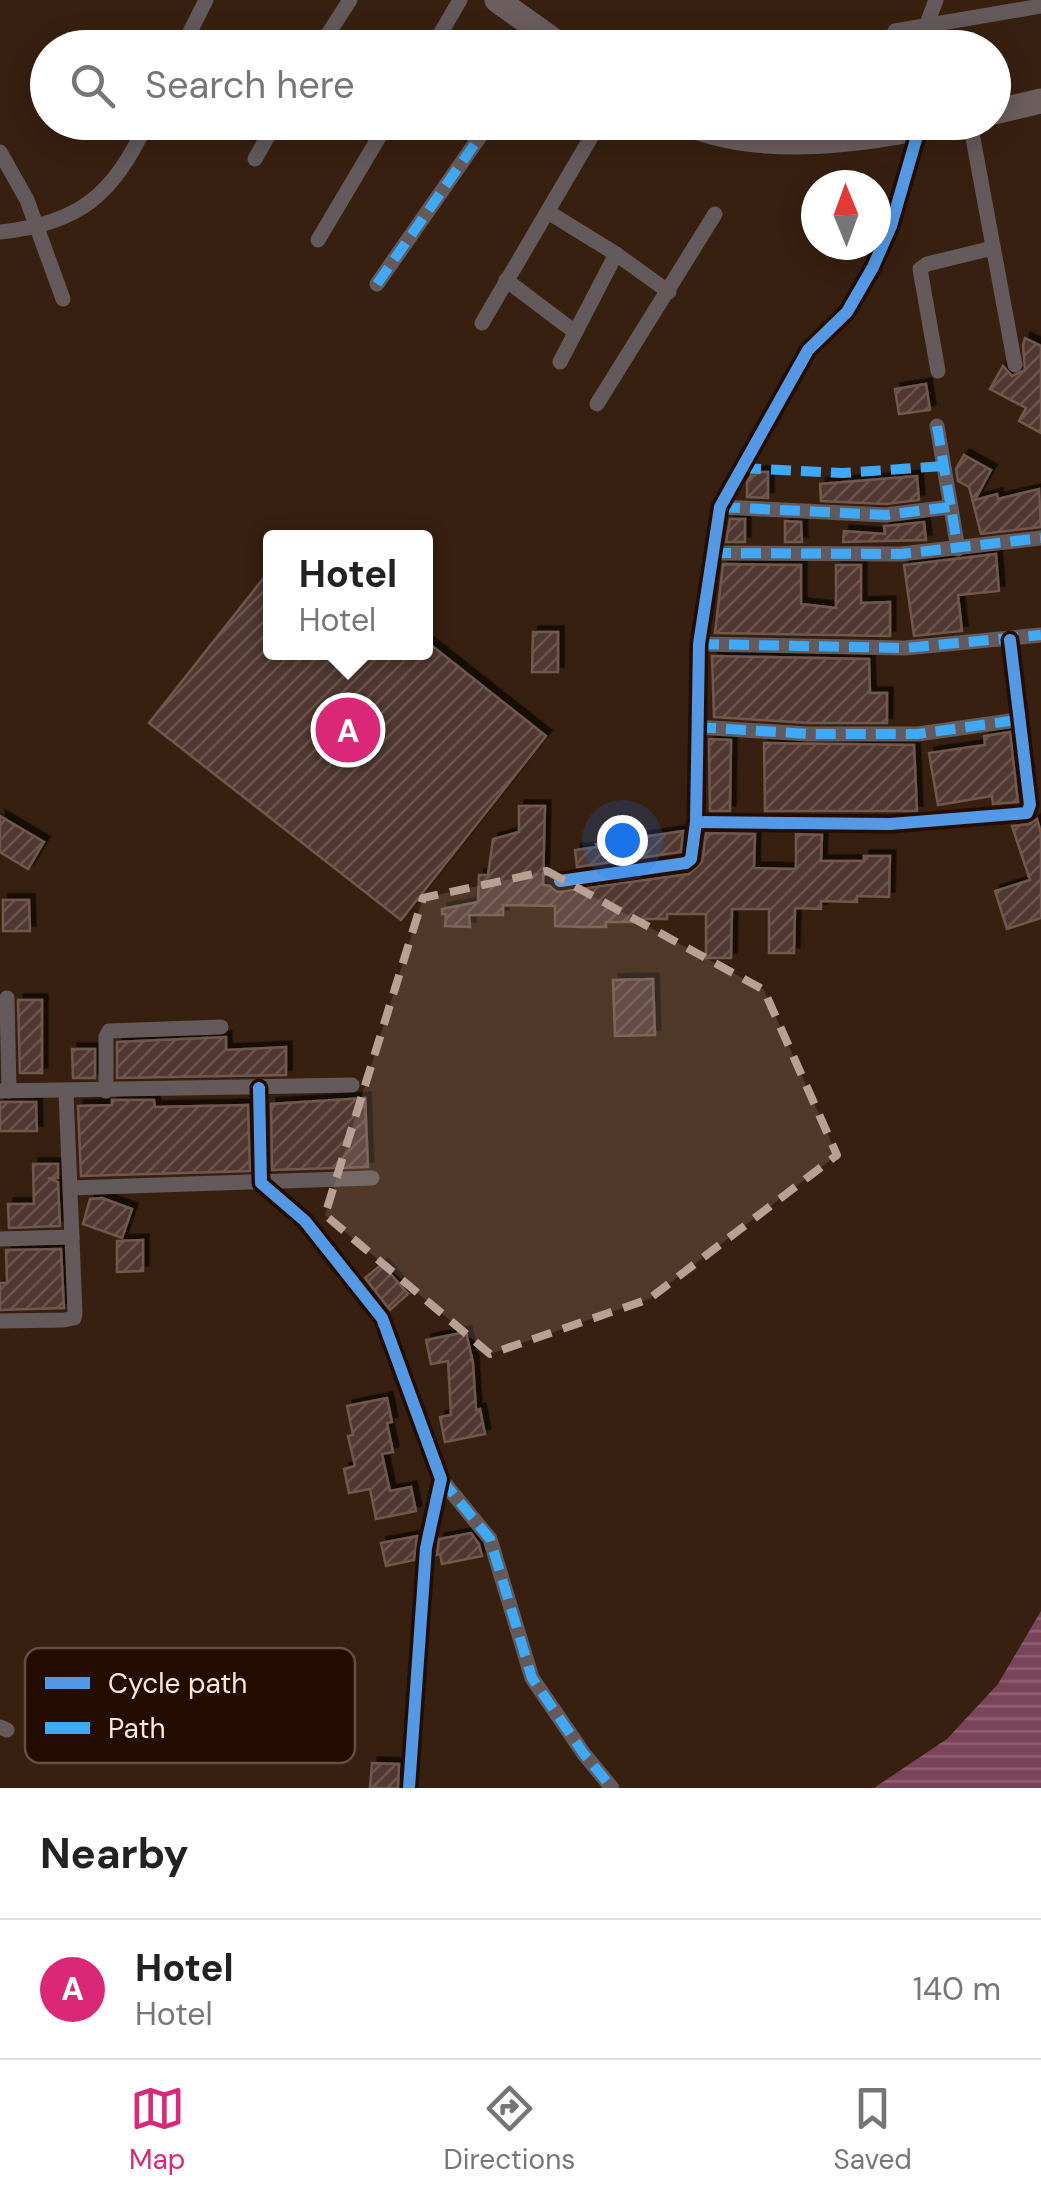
<!DOCTYPE html>
<html lang="en">
<head>
<meta charset="utf-8">
<style>
  :root { --surface:#fff; --page:#f6f6f6; --text:#222; --muted:#767676; --line:#e0e0e0; --accent:#db2777 }
  body { margin:0; font-family:"DM Sans",sans-serif; background:var(--page); color:var(--text) }
  .compass { position:absolute; left:801px; top:170px; width:90px; height:90px; border-radius:50%; background:var(--surface); box-shadow:0 5px 25px #0003; rotate:359deg }
  .you { position:absolute; left:622px; top:840px; width:35px; height:35px; margin:-25px; border:8px solid #fff; border-radius:50%; background:#1a73e8; box-shadow:0 0 0 15px #1a73e833 }
  .badge { display:grid; place-items:center; width:65px; height:65px; border-radius:50%; background:var(--accent); color:#fff; font-size:32px; font-weight:700 }
  .pin { position:absolute; translate:-50% -50%; border:5px solid #fff; box-shadow:0 2px 10px #0006 }
  .popup { position:absolute; left:263px; top:530px; width:170px; height:130px; box-sizing:border-box; display:grid; place-content:center; border-radius:10px; background:var(--surface); filter:drop-shadow(0 2px 8px #0005); font-size:32px; white-space:nowrap; color:var(--muted) }
  .popup b { font-size:38px; color:var(--text) }
  .popup::after { content:''; position:absolute; left:50%; top:100%; margin-left:-20px; border:20px solid transparent; border-top-color:var(--surface) }
  .list { margin:0; padding:0; list-style:none }
  h2 { display:flex; justify-content:space-between; align-items:center; height:130px; margin:0; padding:0 40px; font-size:42px }
  h2 small { font-size:32px; font-weight:400; color:var(--muted) }
  .list li { display:grid; grid-template-columns:65px 1fr auto; gap:30px; align-items:center; box-sizing:border-box; height:140px; padding:0 40px; border-top:2px solid var(--line) }
  .list b { display:block; font-size:38px; white-space:nowrap }
  .list p { margin:0; font-size:32px; white-space:nowrap; color:var(--muted) }
  .list em { font-size:32px; font-style:normal; color:var(--muted) }
  .icon { flex:none; width:55px; height:55px; fill:none; stroke:currentColor; stroke-width:2; stroke-linecap:round; stroke-linejoin:round }
  .map { position:relative; flex:none; width:1041px; height:1788px; overflow:hidden }
  .search { position:absolute; background:var(--surface); box-shadow:0 5px 25px #0003; left:30px; right:30px; top:30px; height:110px; display:flex; align-items:center; gap:25px; box-sizing:border-box; padding:0 35px; border-radius:55px; color:var(--muted); font-size:38px }
  .sheet { height:270px; background:var(--surface) }
  nav { display:flex; justify-content:space-around; align-items:center; box-sizing:border-box; height:140px; border-top:2px solid var(--line); background:var(--surface); font-size:28px; color:var(--muted) }
  nav a { display:grid; justify-items:center; gap:5px }
  nav .on { color:var(--accent) }
  .map>svg:first-child { display:block }
</style>
</head>
<body>
<div class="map">
<svg width="1041" height="1788" viewBox="0 0 1041 1788">
  <defs>
    <pattern id="water-rules" width="6" height="5" patternUnits="userSpaceOnUse" patternTransform="scale(2.5)"><rect width="6" height="5" fill="#7a455b"/><path d="M0 2.5h6" fill="none" stroke="#8e6072"/></pattern>
    <pattern id="building-hatch" width="6" height="6" patternUnits="userSpaceOnUse" patternTransform="scale(2.5)"><rect width="6" height="6" fill="#513930"/><path d="M-1 1l2-2M0 6l6-6M5 7l2-2" fill="none" stroke="#6b564d"/></pattern>
    <filter id="shadow"><feDropShadow dx="5.5" dy="-5.5" stdDeviation="0" flood-color="#0009"/></filter>
  </defs>
  <rect width="100%" height="100%" fill="#382010"/>
  <polygon fill="url(#water-rules)" points="1041,1611 1041,1788 874,1788 947,1739 998,1684"/>
  <g fill="url(#building-hatch)" stroke="#71584e" stroke-width="2.5" filter="url(#shadow)">
    <polygon points="1025,338 1041,346 1041,433 1019,421 1026,408 990,389 1003,366 1012,376 1025,370 1023,345"/>
    <polygon points="926,384 930,410 899,414 895,389"/>
    <polygon points="964,455 991,470 975,500 997,494 998,499 1039,489 1041,527 981,534 969,487 958,481 956,469"/>
    <polygon points="753,472 768,472 768,498 747,497 747,482"/>
    <polygon points="917,476 919,500 886,504 821,501 820,484"/>
    <polygon points="730,519 745,519 745,542 726,542"/>
    <polygon points="785,521 801,522 802,542 785,542"/>
    <polygon points="924,522 926,540 843,542 844,531 885,534 884,526"/>
    <polygon points="996,554 999,591 958,595 962,631 914,636 904,565"/>
    <polygon points="723,564 801,565 801,604 836,608 836,565 861,565 861,603 890,602 890,636 715,633"/>
    <polygon points="270,570 270,652 426,652 426,641 546,736 401,920 149,723"/>
    <polygon points="533,632 558,632 558,672 532,672"/>
    <polygon points="712,656 869,659 870,693 887,693 887,723 808,723 714,717"/>
    <polygon points="1010,732 1018,802 993,804 992,796 938,805 929,753 985,745 984,736"/>
    <polygon points="709,739 731,740 730,811 710,811"/>
    <polygon points="764,743 914,745 917,811 765,811"/>
    <polygon points="519,806 545,806 543,885 550,886 557,892 689,874 702,862 706,833 755,834 754,868 796,869 796,834 822,835 821,861 864,861 864,856 890,856 889,897 857,896 857,902 821,901 821,909 795,908 794,953 769,953 769,909 732,909 731,958 706,958 706,914 667,914 667,919 633,919 633,922 606,922 606,927 581,927 555,926 555,906 503,905 503,915 469,915 470,927 445,926 446,914 442,914 442,909 478,902 479,875 488,875 493,839 519,832"/>
    <polygon points="0,816 44,842 28,869 0,852"/>
    <polygon points="1037,819 1041,833 1041,918 1007,929 995,891 1030,880 1012,826 1029,824"/>
    <polygon points="683,831 681,852 577,867 575,850 597,847 596,844"/>
    <polygon points="3,900 29,900 30,931 3,931"/>
    <polygon points="653,979 655,1035 615,1036 613,980"/>
    <polygon points="18,1000 42,1000 42,1073 20,1073"/>
    <polygon points="226,1037 226,1050 286,1047 286,1075 117,1078 117,1042"/>
    <polygon points="72,1049 95,1049 95,1078 73,1078"/>
    <polygon points="365,1098 368,1167 272,1170 271,1104"/>
    <polygon points="112,1100 154,1100 155,1107 248,1105 250,1171 81,1176 78,1106 112,1105"/>
    <polygon points="0,1102 36,1102 37,1131 0,1131"/>
    <polygon points="33,1164 58,1164 58,1178 48,1178 58,1182 60,1226 9,1228 8,1204 34,1204"/>
    <polygon points="102,1198 132,1209 122,1238 83,1224 90,1199"/>
    <polygon points="143,1240 143,1271 117,1272 117,1241"/>
    <polygon points="61,1249 64,1308 0,1310 0,1283 7,1283 6,1250"/>
    <polygon points="382,1264 408,1294 390,1310 365,1278"/>
    <polygon points="466,1332 473,1363 476,1410 480,1409 485,1434 445,1442 440,1417 451,1415 448,1361 431,1364 426,1340"/>
    <polygon points="387,1398 392,1422 387,1423 393,1452 382,1454 390,1491 411,1487 416,1511 376,1519 370,1489 349,1493 344,1469 355,1466 348,1436 353,1435 347,1406"/>
    <polygon points="471,1533 479,1544 482,1556 442,1564 440,1554 437,1555 439,1539"/>
    <polygon points="417,1536 414,1560 386,1566 381,1543"/>
    <polygon points="372,1763 399,1764 398,1788 370,1788"/>
  </g>
  <g fill="none" stroke-linecap="round" stroke-linejoin="round">
    <g stroke="#645a5c" stroke-width="15">
      <polyline points="927,24 936,0"/>
      <polyline points="895,31 1041,6"/>
      <polyline points="182,48 206,0"/>
      <polyline points="319,48 350,0"/>
      <polyline points="432,48 460,0"/>
      <polyline points="970,122 1015,365"/>
      <polyline points="0,152 27,200 63,299"/>
      <polyline points="255,159 276,122"/>
      <polyline points="548,212 616,254 669,292"/>
      <path d="M 0,232 C 79,224 115,194 147,122"/>
      <polyline points="318,240 388,122"/>
      <polyline points="506,280 575,332"/>
      <polyline points="377,284 490,122"/>
      <polyline points="482,323 600,122"/>
      <polyline points="560,362 616,254"/>
      <polyline points="938,371 920,269 927,264 993,248"/>
      <polyline points="597,404 715,214"/>
      <polyline points="937,426 958,549"/>
      <polyline points="720,507 886,515 950,507"/>
      <polyline points="711,553 901,554 1041,538"/>
      <polyline points="699,644 905,648 1041,635"/>
      <polyline points="696,727 808,734 918,734 1017,720"/>
      <polyline points="696,822 890,824 1027,813 1030,805 1010,640"/>
      <polyline points="560,881 686,863 691,859 696,822 699,644 720,507 808,350 847,312 873,267 891,226 919,129"/>
      <polyline points="7,998 9,1091"/>
      <polyline points="259,1088 261,1183 305,1221 382,1318 441,1479 426,1548 409,1788"/>
      <polyline points="0,1091 352,1085"/>
      <polyline points="106,1091 106,1037 109,1031 221,1027"/>
      <polyline points="71,1188 372,1178"/>
      <polyline points="0,1239 72,1237"/>
      <polyline points="0,1321 64,1320 74,1318 75,1313 66,1092"/>
      <polyline points="441,1479 490,1539 532,1678 584,1754 612,1788"/>
      <polyline points="0,1727 7,1730"/>
    </g>
    <g stroke="#6d5e5e" stroke-width="25">
      <polyline points="497,0 564,48"/>
      <polyline points="994,112 1041,101"/>
      <path d="M 684,122 C 761,156 868,140 948,122"/>
    </g>
    <g stroke="#3fa9f5" stroke-width="10" stroke-dasharray="20 10" stroke-linecap="butt">
      <polyline points="540,48 548,36"/>
      <polyline points="377,284 490,122"/>
      <polyline points="937,426 958,549"/>
      <polyline points="741,468 843,473 944,466"/>
      <polyline points="720,507 886,515 950,507"/>
      <polyline points="711,553 901,554 1041,538"/>
      <polyline points="699,644 905,648 1041,635"/>
      <polyline points="696,727 808,734 918,734 1017,720"/>
      <polyline points="441,1479 490,1539 532,1678 584,1754 612,1788"/>
    </g>
    <defs>
      <g id="cycleway">
        <polyline points="696,822 890,824 1027,813 1030,805 1010,640"/>
        <polyline points="560,881 686,863 691,859 696,822 699,644 720,507 808,350 847,312 873,267 891,226 919,129"/>
        <polyline points="259,1088 261,1183 305,1221 382,1318 441,1479 426,1548 409,1788"/>
      </g>
    </defs>
    <use href="#cycleway" stroke="#240c00" stroke-width="19"/>
    <use href="#cycleway" stroke="#5399e6" stroke-width="12"/>
  </g>
  <path fill="#b8a194" fill-opacity="0.2" stroke="#b8a194" stroke-width="8" stroke-dasharray="20 12" stroke-linejoin="round" d="M 547,871 L 764,990 L 837,1155 L 649,1299 L 490,1354 L 325,1215 L 423,898 Z"/>
  <rect x="25" y="1648" width="330" height="115" rx="15" fill="#240c00" stroke="#654e42" stroke-width="2.5"/>
  <rect x="45" y="1677" width="45" height="12" fill="#5399e6"/>
  <rect x="45" y="1722" width="45" height="12" fill="#3fa9f5"/>
  <g font-size="28" fill="#fde7db">
    <text x="108" y="1693">Cycle path</text>
    <text x="108" y="1738">Path</text>
  </g>
</svg>
<svg class="compass" viewBox="-18 -18 36 36"><path d="M0-13l5 13h-10z" fill="#e53935"/><path d="M0 13l5-13h-10z" fill="#767676"/></svg>
<div class="you"></div>
<div class="pin badge" style="left:348px;top:730px">A</div>
<div class="popup"><b>Hotel</b>Hotel</div>
<div class="search"><svg class="icon" aria-label="search" viewBox="0 0 24 24"><circle cx="10" cy="10" r="6"/><path d="M15 15l6 6"/></svg>Search here</div>
</div>
<section class="sheet">
<h2>Nearby<small></small></h2>
<ul class="list">
<li><span class="badge">A</span><div><b>Hotel</b><p>Hotel</p></div><em>140 m</em></li>
</ul>
</section>
<nav>
<a class="on"><svg class="icon" aria-label="map" viewBox="0 0 24 24"><path d="M3 6l6-2 6 2 6-2v14l-6 2-6-2-6 2zM9 4v14M15 6v14"/></svg>Map</a>
<a><svg class="icon" aria-label="directions" viewBox="0 0 24 24"><path d="M12 3l9 9-9 9-9-9zM9 14v-3h6M13 9l2 2-2 2"/></svg>Directions</a>
<a><svg class="icon" aria-label="saved" viewBox="0 0 24 24"><path d="M7 4h10v16l-5-4-5 4z"/></svg>Saved</a>
</nav>
</body>
</html>
